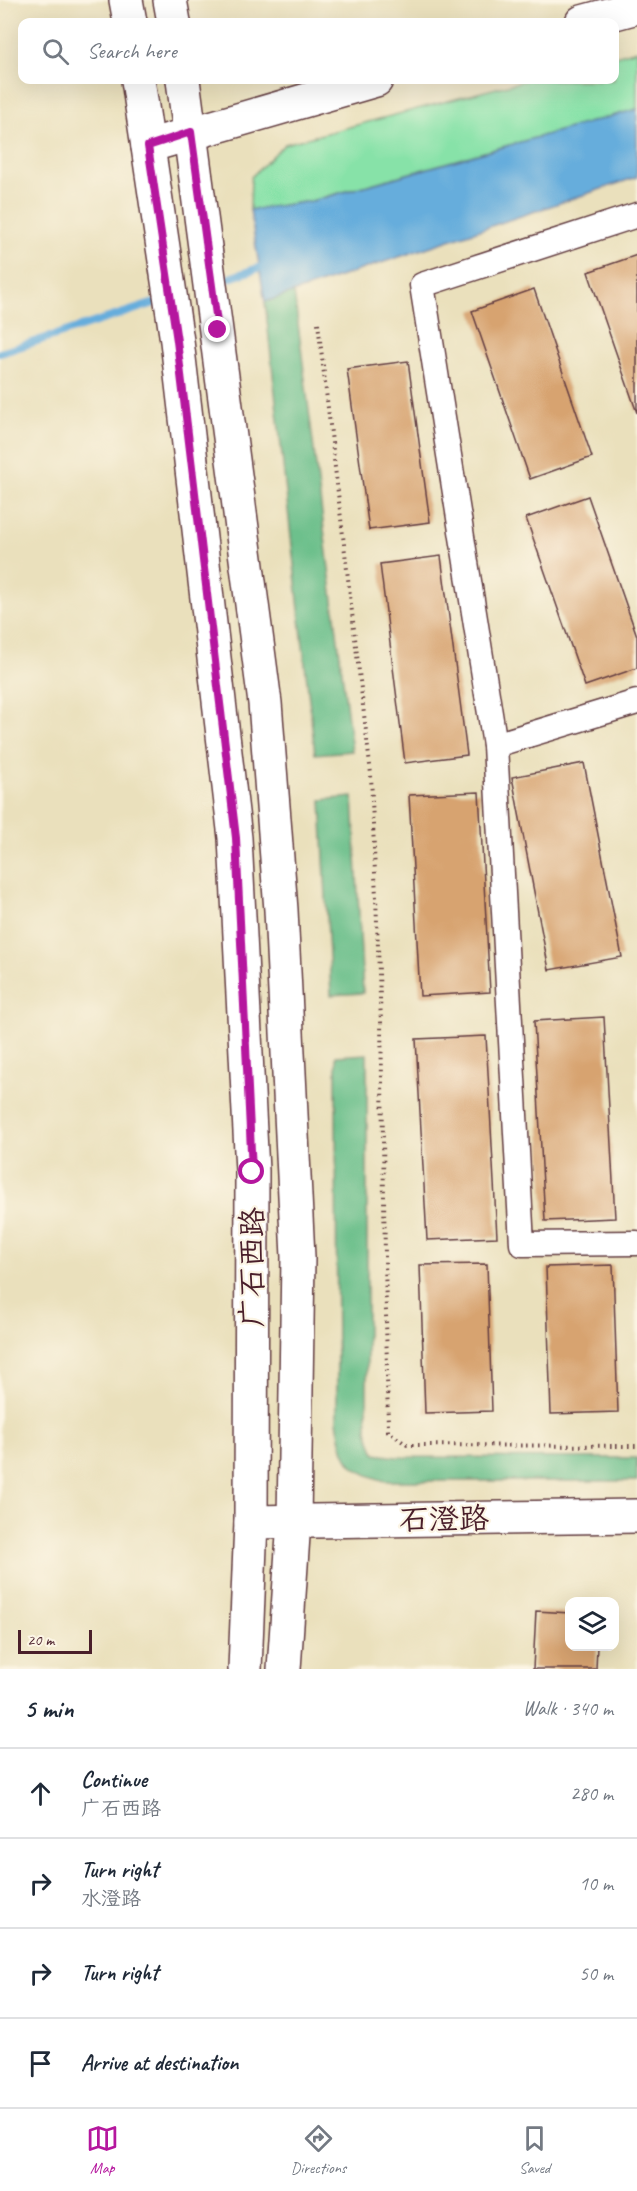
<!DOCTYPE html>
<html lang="en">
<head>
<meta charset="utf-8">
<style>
  :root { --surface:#fff; --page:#f2f2f3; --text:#1f2937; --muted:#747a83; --line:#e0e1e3; --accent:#b5179e }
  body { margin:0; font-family:Caveat,"LXGW WenKai TC",sans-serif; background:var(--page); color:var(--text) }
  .controls { position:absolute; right:18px; bottom:18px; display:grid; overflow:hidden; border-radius:12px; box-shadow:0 6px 24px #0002 }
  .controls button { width:54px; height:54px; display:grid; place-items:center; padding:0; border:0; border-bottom:2px solid var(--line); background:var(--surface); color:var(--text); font:30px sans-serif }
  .scale { position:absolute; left:18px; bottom:15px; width:74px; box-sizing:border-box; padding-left:6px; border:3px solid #4a1f2b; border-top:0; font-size:16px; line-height:21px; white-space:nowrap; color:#4a1f2b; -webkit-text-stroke:4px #fcf5e5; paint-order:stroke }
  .stop { position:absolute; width:18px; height:18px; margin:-14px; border:4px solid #b5179e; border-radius:50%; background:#fff }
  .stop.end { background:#b5179e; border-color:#fff; box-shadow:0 2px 6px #0008 }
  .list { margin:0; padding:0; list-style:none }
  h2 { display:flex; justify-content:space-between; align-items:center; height:78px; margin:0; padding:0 24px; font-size:26px }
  h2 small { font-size:20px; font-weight:400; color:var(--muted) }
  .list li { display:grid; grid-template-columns:39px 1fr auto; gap:18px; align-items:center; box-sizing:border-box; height:90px; padding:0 24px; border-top:2px solid var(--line) }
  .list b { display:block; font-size:22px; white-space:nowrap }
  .list p { margin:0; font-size:20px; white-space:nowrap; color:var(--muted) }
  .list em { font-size:20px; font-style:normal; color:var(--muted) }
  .icon { flex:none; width:33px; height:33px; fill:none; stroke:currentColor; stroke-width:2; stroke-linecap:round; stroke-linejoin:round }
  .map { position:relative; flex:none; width:637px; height:1669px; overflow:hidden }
  .search { position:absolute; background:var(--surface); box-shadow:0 6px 24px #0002; left:18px; right:18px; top:18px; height:66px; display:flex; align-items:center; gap:15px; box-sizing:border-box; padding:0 21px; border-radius:12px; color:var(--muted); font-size:22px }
  .sheet { height:438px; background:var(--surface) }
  nav { display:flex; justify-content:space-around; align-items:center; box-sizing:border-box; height:84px; border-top:2px solid var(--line); background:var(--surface); font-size:16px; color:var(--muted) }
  nav a { display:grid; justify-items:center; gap:3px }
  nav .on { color:var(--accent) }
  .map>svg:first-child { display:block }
</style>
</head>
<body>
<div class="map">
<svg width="637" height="1669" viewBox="0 0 637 1669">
  <rect width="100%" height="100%" fill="#fcf5e5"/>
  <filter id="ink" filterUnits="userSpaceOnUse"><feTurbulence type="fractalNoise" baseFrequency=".0167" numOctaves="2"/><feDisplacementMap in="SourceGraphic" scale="12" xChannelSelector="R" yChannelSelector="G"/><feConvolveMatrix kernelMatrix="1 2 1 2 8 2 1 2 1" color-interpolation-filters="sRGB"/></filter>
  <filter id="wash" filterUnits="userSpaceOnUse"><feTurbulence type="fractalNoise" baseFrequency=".008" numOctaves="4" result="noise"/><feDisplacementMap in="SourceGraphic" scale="24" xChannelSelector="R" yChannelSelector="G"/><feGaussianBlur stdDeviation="1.35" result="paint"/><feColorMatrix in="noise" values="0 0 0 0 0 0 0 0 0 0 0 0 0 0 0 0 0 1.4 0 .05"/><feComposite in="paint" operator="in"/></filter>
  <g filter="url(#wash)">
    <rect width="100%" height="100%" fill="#eae0bc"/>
    <polygon fill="#87e2a8" stroke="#68806a" stroke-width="1.5" points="637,50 637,109 311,201 250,210 251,177 285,144 527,80 614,80 615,56"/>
    <g fill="#6dc08c" stroke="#5c705c" stroke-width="1.5">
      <polygon points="294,292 352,751 315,754 265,302"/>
      <polygon points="353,797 363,993 331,995 321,800"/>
      <path d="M 367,1054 L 367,1431 L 375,1454 L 397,1457 L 637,1458 L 637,1481 L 385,1481 C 346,1469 344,1460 337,1421 L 336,1056 Z"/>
    </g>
    <polygon fill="#66addc" stroke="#586684" stroke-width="1.5" points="637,109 637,177 265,302 250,210 312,201"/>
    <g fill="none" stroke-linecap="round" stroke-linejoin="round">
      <g stroke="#66addc" stroke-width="8">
        <polyline points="218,282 267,265"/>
        <polyline points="0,353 164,300"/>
      </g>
    </g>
    <g id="blocks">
      <g fill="#d7a370">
        <polygon points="637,255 637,413 588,272"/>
        <polygon points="534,289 592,457 530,479 472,311"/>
        <polygon points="408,361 430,522 369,530 347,369"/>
        <polygon points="588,496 637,636 637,668 585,686 526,518"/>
        <polygon points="441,556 467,755 405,763 380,564"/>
        <polygon points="584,763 622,957 549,970 512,777"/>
        <polygon points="479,792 490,992 420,996 409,795"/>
        <polygon points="604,1017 615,1218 545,1221 534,1021"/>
        <polygon points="486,1036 497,1237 427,1240 416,1039"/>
        <polygon points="487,1264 492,1411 425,1413 420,1265"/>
        <polygon points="613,1265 618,1412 551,1414 546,1267"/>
        <polygon points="536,1611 570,1613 570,1646 597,1646 596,1669 533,1669"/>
      </g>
    </g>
  </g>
  <g filter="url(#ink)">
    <use href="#blocks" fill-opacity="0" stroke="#623c41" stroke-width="1.5"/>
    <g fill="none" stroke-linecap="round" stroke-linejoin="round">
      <defs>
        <g id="street">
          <polyline points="637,215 422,285 495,745 637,702"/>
          <polyline points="495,745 522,1244 637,1243"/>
        </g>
        <g id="secondary">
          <polyline points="582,22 637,7"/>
          <polyline points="148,146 376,80"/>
          <polyline points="251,1522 637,1516"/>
        </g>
        <g id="primary">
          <polyline points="126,0 130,22"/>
          <polyline points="170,0 174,22"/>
          <polyline points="138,80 177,341 235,838 252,1171 251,1522 245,1669"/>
          <polyline points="183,80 265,703 281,910 298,1257 294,1521 284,1669"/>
        </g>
      </defs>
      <use href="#street" stroke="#623c41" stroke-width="27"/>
      <use href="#secondary" stroke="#623c41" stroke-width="36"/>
      <use href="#primary" stroke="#623c41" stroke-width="36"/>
      <polyline stroke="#623c41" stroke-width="4" stroke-dasharray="1.5 4.5" stroke-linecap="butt" points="318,323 371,774 381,1022 388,1431 407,1445 637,1446"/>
      <use href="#street" stroke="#fff" stroke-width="24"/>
      <use href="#secondary" stroke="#fff" stroke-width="33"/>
      <use href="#primary" stroke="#fff" stroke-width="33"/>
    </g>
  </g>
  <g fill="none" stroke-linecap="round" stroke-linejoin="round" filter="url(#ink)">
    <polyline stroke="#b5179e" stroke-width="8" points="218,330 191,132 148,146 177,341 236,838 252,1172"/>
  </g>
  <g text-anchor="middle" stroke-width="4.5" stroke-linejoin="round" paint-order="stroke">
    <g font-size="30" fill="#4a1f2b" stroke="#fcf5e5">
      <text transform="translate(252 1267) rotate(-90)" y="10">广石西路</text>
      <text transform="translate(444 1519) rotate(-1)" y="10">石澄路</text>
    </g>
  </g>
</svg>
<div class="controls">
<button><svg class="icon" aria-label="layers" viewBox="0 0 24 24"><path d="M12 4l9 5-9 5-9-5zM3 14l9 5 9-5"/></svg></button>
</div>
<div class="scale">20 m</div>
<div class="stop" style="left:252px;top:1172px"></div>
<div class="stop end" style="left:218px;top:330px"></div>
<div class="search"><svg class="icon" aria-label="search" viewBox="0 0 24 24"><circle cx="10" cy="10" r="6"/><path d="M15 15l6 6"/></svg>Search here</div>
</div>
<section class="sheet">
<h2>5 min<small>Walk · 340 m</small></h2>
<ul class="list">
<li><svg class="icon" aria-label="ahead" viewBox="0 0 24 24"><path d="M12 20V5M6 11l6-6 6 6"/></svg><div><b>Continue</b><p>广石西路</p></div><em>280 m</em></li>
<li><svg class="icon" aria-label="right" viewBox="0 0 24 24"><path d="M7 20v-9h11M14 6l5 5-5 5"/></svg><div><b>Turn right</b><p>水澄路</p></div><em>10 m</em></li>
<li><svg class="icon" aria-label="right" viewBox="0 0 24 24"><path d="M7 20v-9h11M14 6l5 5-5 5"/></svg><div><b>Turn right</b></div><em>50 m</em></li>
<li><svg class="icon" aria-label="arrive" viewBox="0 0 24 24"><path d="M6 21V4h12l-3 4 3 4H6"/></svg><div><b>Arrive at destination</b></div></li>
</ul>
</section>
<nav>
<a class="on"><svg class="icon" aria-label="map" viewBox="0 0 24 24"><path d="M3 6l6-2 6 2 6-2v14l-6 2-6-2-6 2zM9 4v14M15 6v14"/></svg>Map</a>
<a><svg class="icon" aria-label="directions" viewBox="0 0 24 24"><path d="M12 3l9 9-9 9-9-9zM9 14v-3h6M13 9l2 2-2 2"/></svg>Directions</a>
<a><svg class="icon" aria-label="saved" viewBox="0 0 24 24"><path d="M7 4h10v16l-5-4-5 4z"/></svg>Saved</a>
</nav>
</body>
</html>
